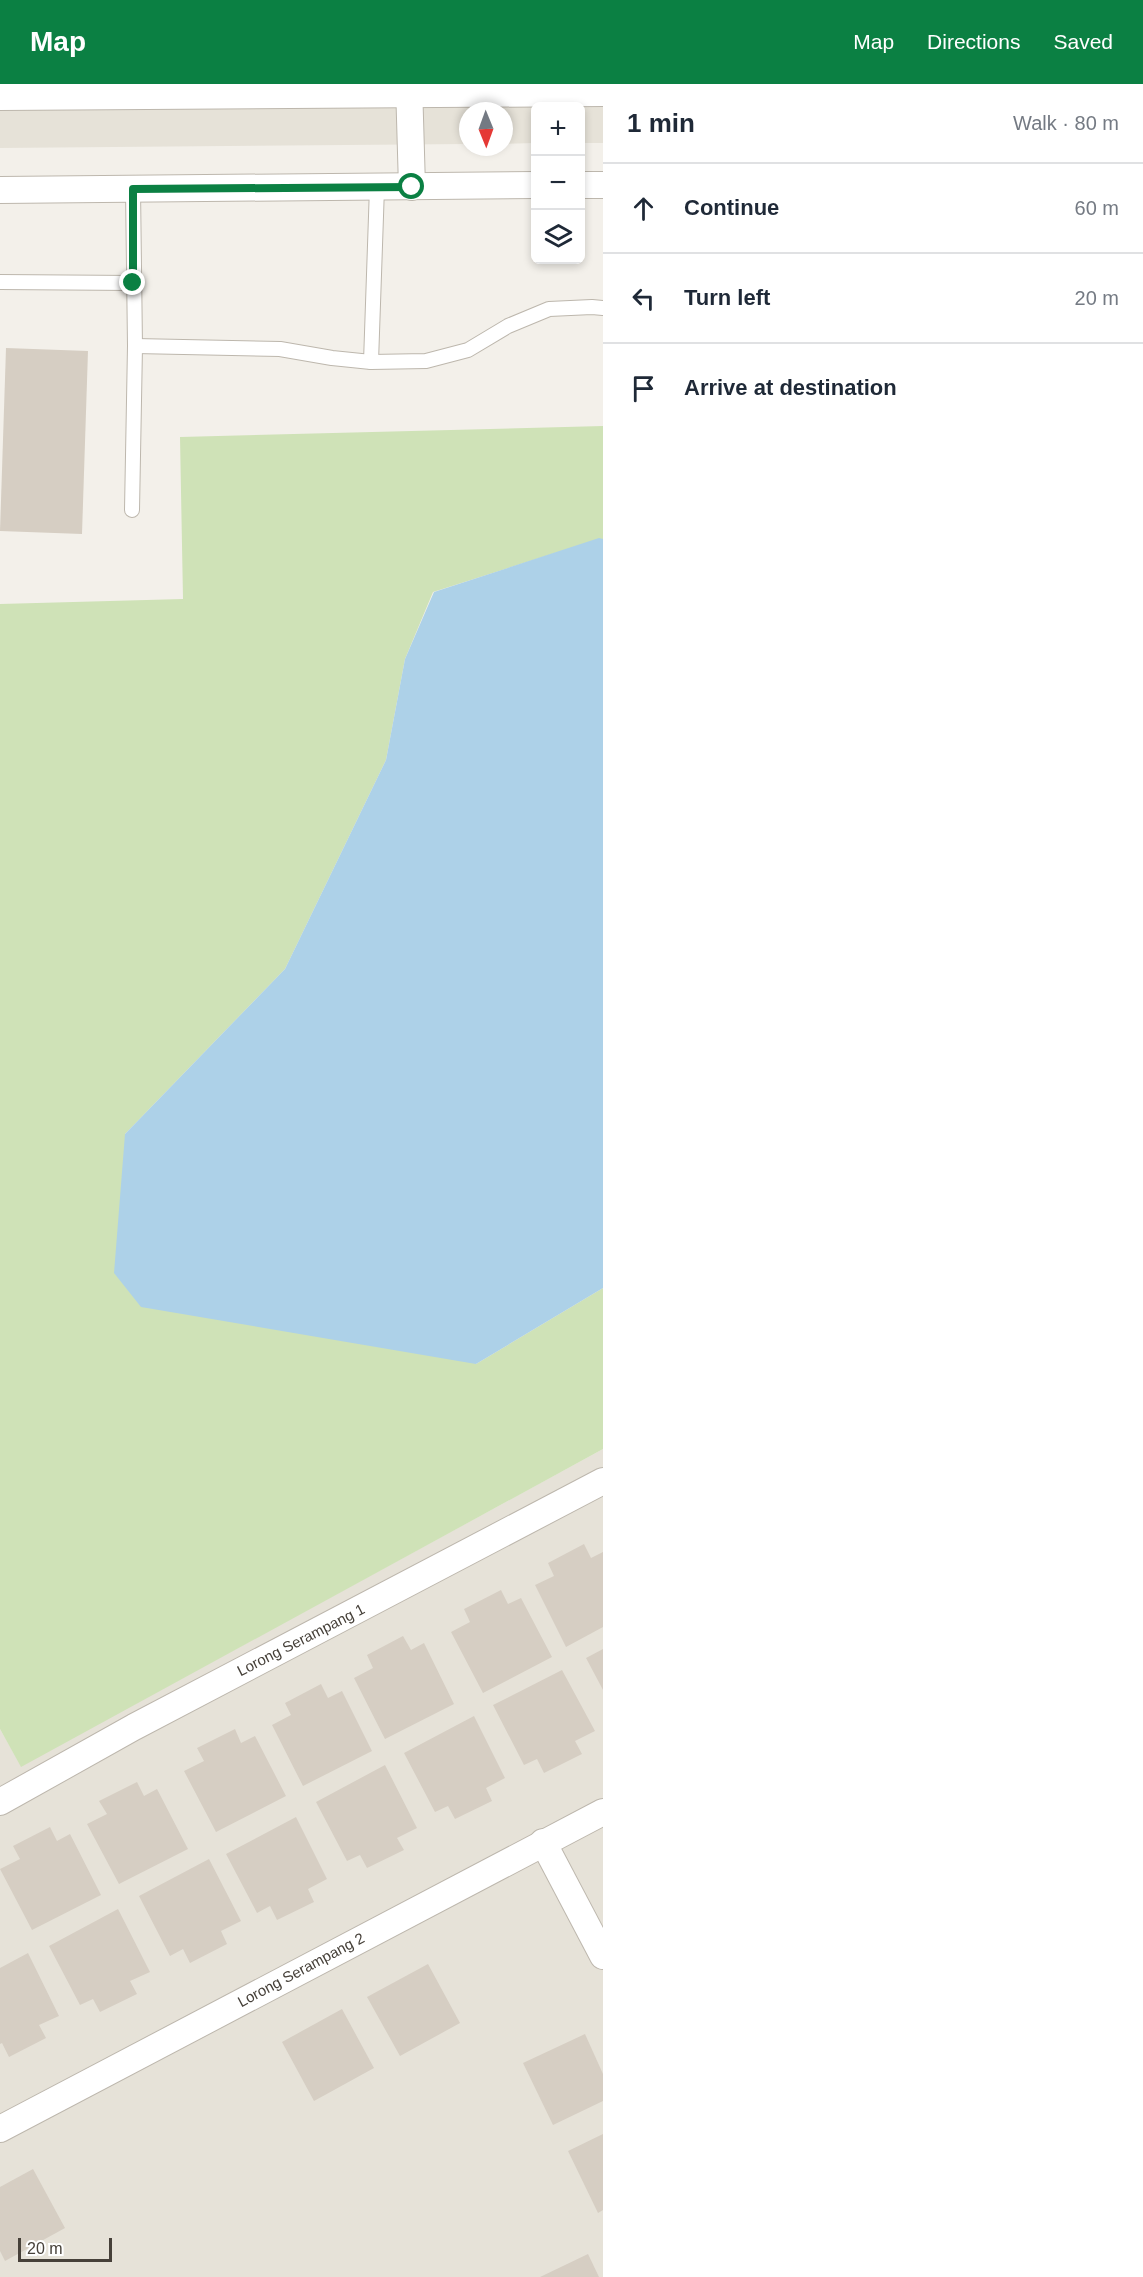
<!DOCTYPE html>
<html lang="en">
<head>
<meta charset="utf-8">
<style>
  :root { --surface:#fff; --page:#f2f2f3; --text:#1f2937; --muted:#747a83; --line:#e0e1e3; --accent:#0b8043 }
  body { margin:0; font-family:Helvetica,sans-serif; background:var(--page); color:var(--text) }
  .controls { position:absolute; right:18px; top:18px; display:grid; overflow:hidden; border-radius:9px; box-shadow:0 3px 9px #0003 }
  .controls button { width:54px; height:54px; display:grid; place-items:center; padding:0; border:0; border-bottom:2px solid var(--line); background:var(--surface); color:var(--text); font:30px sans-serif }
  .compass { position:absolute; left:459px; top:18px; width:54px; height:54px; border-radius:50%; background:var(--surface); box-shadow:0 3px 9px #0003; rotate:179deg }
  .scale { position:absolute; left:18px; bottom:15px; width:94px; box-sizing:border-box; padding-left:6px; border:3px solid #464039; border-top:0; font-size:16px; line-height:21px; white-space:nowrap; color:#464039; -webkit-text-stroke:4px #fff; paint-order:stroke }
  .stop { position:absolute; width:18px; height:18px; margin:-14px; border:4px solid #0b8043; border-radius:50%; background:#fff }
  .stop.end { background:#0b8043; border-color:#fff; box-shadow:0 2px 6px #0008 }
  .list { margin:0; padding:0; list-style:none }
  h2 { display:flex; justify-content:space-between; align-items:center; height:78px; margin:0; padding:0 24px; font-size:26px }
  h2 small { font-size:20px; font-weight:400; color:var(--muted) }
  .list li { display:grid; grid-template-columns:39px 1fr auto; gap:18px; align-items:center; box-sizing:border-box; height:90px; padding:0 24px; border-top:2px solid var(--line) }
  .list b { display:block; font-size:22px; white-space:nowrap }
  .list em { font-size:20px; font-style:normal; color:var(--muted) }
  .icon { flex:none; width:33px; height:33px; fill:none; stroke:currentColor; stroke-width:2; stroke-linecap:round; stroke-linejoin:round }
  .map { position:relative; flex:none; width:603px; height:2193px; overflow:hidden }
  header { display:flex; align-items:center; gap:36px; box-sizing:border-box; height:84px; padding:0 30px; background:var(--accent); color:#fff }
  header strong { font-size:28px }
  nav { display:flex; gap:33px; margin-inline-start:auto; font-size:21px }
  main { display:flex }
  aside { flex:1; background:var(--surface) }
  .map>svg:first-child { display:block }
</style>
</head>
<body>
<header>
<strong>Map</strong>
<nav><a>Map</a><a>Directions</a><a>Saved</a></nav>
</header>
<main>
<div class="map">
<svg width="603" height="2193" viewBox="0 0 603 2193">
  <rect width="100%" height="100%" fill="#f3f0ea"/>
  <g fill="#e6e2d8">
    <polygon points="0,0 603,0 603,59 581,59 580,22 536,22 535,59 504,60 504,27 468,27 468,60 0,64"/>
    <polygon points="603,1365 603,2193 0,2193 0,1645 21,1682"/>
  </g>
  <polygon fill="#cfe2b7" points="603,342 603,455 599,455 433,508 405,575 386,676 285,885 125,1050 476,1280 603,1204 603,1365 21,1683 0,1645 0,520 183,515 180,353"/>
  <polygon fill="#add1e8" points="599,454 603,455 603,1204 476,1280 141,1223 114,1189 125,1050 285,885 386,676 405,575 434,508"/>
  <g fill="#d6cec3">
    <polygon points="6,264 88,267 82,450 0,447"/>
    <polygon points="584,1460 591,1474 603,1468 603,1543 566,1563 535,1501 554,1492 548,1479"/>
    <polygon points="501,1506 508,1520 521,1514 552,1573 483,1609 451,1548 470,1538 464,1525"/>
    <polygon points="403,1552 411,1566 424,1559 454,1620 385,1655 354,1594 373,1584 367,1571"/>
    <polygon points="603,1565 603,1606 586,1574"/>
    <polygon points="562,1586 595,1647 575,1657 582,1670 544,1689 537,1675 524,1681 493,1621"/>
    <polygon points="321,1600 328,1614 342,1607 372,1667 303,1702 272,1641 291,1631 285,1619"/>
    <polygon points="474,1632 505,1694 486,1704 492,1717 455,1735 448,1722 435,1728 404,1669"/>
    <polygon points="235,1645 241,1659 255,1652 286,1712 216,1748 184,1687 204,1677 197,1664"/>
    <polygon points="385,1681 417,1744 397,1754 404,1766 367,1784 360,1771 347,1777 316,1718"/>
    <polygon points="137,1698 144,1712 157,1705 188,1765 119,1800 87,1740 107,1730 99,1717"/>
    <polygon points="296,1733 327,1795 308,1805 314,1818 277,1836 270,1822 257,1829 226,1770"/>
    <polygon points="50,1743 57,1757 70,1750 101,1811 32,1846 0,1785 20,1775 13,1762"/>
    <polygon points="209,1775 241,1837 221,1847 227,1860 190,1879 183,1865 170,1872 139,1812"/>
    <polygon points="118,1825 150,1888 130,1897 137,1910 100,1928 93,1915 80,1921 49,1862"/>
    <polygon points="28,1869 59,1932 39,1941 46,1954 9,1973 2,1959 0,1960 0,1884"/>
    <polygon points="428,1880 460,1939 400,1972 367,1913"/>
    <polygon points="342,1925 374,1984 314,2017 282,1958"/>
    <polygon points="585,1950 603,1990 603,2017 553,2041 523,1979"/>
    <polygon points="603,2050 603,2126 598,2129 568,2067"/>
    <polygon points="33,2085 65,2144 5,2177 0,2167 0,2103"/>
    <polygon points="588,2170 599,2193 540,2193"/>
  </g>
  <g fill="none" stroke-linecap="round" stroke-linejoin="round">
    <defs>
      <g id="service">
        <polyline points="0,198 133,199"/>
        <polyline points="135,262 280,265 332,274 371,278 426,277 468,266 508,242 549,225 592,223 603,224"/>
        <polyline points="371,278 377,103"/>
        <polyline points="132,426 135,262 133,105"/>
      </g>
      <g id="minor">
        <polyline points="409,0 412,103"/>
        <polyline points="0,13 603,9"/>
        <polyline points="580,101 603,101"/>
        <polyline points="0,106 536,101"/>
        <polyline points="0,1718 134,1643 603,1397"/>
        <polyline points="543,1758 603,1872"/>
        <polyline points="0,2045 603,1728"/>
      </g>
    </defs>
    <use href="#service" stroke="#bdb7ad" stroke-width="16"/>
    <use href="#minor" stroke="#bdb7ad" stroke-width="28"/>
    <use href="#service" stroke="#fff" stroke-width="14"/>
    <use href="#minor" stroke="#fff" stroke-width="26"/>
  </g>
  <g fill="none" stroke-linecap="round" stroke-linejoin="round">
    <polyline stroke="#0b8043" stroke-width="8" points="133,199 133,105 412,103"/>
  </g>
  <g text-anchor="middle" stroke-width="5" stroke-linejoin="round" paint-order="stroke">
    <g font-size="15" fill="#464039" stroke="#fff">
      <text transform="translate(301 1556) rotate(-27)" y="5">Lorong Serampang 1</text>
      <text transform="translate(301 1886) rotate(-28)" y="5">Lorong Serampang 2</text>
    </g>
  </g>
</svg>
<div class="controls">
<button>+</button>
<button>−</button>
<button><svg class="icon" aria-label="layers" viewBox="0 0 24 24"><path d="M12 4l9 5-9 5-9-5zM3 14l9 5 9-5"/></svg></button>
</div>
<svg class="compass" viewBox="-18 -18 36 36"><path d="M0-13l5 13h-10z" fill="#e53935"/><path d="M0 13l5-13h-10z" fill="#747a83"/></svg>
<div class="scale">20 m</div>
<div class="stop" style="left:412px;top:103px"></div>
<div class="stop end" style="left:133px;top:199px"></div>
</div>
<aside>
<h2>1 min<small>Walk · 80 m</small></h2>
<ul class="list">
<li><svg class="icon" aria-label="ahead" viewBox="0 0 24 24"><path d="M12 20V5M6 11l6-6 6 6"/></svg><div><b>Continue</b></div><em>60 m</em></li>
<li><svg class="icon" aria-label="left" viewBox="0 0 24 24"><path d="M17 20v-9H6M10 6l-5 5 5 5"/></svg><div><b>Turn left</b></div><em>20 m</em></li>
<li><svg class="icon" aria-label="arrive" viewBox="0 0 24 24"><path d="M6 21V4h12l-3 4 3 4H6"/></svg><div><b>Arrive at destination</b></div></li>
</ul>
</aside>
</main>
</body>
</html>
